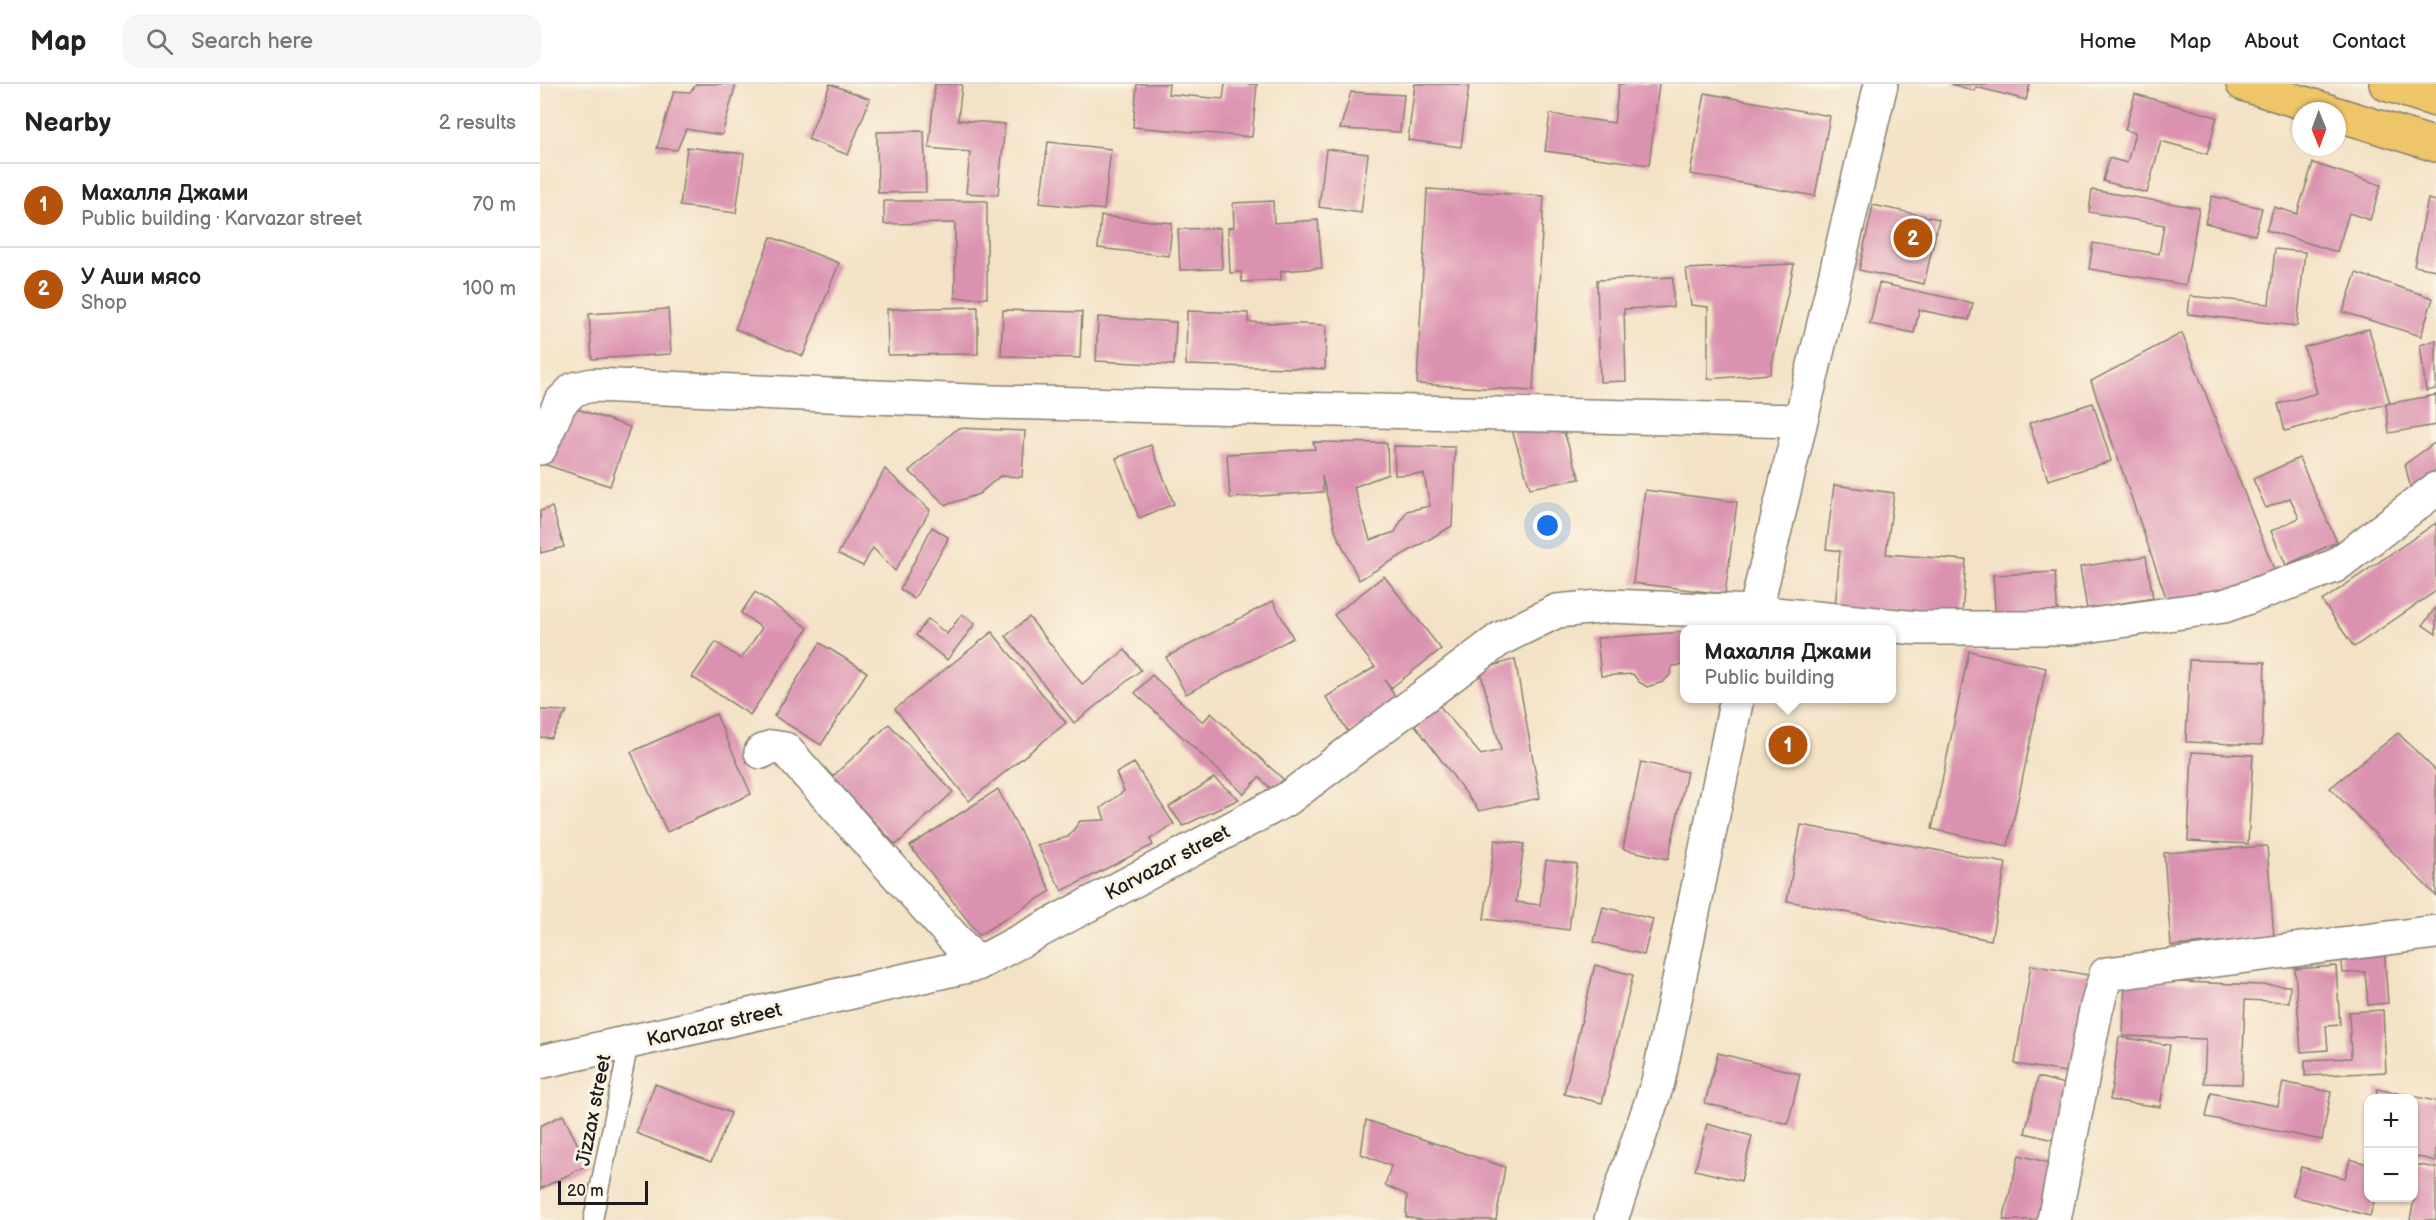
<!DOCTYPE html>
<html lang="en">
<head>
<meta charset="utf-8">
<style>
  :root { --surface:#fff; --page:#f6f6f6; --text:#222; --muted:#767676; --line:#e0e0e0; --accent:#b45309 }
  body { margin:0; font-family:"Balsamiq Sans",sans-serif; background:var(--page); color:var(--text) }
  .controls { position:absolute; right:18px; bottom:18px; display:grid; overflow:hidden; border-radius:12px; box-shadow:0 2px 4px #0004 }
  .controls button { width:54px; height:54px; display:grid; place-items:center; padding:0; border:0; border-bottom:2px solid var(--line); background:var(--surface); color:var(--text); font:30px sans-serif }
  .compass { position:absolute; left:1752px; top:18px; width:54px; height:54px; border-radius:50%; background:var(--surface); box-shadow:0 2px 4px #0004; rotate:179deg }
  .scale { position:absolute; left:18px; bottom:15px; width:90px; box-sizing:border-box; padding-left:6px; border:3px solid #1c1c1c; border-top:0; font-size:16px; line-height:21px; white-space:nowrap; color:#1c1c1c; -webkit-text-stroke:4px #fcf5e5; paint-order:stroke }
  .you { position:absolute; left:1008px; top:442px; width:21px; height:21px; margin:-15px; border:4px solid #fff; border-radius:50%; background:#1a73e8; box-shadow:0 0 0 9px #1a73e833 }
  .badge { display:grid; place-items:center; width:39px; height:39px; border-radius:50%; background:var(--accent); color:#fff; font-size:20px; font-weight:700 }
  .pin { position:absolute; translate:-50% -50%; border:3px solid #fff; box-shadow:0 2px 6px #0006 }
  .popup { position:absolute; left:1140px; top:541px; width:216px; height:78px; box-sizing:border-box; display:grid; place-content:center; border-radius:12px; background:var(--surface); filter:drop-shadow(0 2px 4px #0005); font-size:20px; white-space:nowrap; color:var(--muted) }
  .popup b { font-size:22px; color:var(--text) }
  .popup::after { content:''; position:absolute; left:50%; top:100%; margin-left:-12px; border:12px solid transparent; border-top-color:var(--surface) }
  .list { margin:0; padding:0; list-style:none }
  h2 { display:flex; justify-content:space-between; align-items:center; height:78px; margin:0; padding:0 24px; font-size:26px }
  h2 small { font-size:20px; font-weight:400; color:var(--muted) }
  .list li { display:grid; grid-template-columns:39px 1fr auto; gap:18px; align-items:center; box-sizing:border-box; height:84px; padding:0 24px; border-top:2px solid var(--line) }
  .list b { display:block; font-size:22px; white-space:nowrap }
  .list p { margin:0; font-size:20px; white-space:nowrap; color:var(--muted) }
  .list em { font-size:20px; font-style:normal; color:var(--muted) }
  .icon { flex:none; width:33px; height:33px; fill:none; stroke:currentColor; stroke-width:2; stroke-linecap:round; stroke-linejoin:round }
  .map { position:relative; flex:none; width:1896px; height:1136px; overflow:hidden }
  header { display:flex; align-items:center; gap:36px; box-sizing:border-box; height:84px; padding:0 30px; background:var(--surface); border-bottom:2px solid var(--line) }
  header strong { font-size:28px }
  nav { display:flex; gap:33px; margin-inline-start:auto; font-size:21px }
  .search { width:420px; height:54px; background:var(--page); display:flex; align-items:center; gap:15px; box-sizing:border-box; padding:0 21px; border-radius:18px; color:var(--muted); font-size:22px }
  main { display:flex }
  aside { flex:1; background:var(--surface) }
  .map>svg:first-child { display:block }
</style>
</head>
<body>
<header>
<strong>Map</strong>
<div class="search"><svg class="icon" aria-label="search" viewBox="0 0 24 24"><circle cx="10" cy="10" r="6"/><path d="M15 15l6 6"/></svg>Search here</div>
<nav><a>Home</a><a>Map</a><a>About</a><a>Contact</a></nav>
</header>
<main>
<aside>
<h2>Nearby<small>2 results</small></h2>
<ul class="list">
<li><span class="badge">1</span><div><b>Махалля Джами</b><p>Public building · Karvazar street</p></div><em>70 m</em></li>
<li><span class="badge">2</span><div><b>У Аши мясо</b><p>Shop</p></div><em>100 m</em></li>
</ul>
</aside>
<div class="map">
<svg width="1896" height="1136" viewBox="0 0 1896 1136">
  <rect width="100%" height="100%" fill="#fcf5e5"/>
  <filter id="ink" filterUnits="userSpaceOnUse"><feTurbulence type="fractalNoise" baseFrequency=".0167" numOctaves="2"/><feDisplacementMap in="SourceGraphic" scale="12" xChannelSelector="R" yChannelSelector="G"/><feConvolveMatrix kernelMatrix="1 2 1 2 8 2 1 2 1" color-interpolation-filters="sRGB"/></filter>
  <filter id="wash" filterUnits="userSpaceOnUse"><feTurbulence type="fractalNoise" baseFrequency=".008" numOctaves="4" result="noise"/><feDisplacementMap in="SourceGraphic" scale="24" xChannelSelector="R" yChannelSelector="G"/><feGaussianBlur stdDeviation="1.35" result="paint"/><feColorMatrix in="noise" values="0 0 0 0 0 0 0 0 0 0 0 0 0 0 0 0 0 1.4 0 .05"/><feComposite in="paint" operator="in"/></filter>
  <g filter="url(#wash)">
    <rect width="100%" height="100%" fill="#f3e2c5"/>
    <g id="blocks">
      <g fill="#db92b0">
        <polygon points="157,0 196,0 182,51 146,45 137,66 117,64 134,7 150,8"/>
        <polygon points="290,0 330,15 308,71 268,55"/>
        <polygon points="395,0 422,0 418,36 465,40 458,111 426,109 430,68 389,64"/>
        <polygon points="597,0 629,0 628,10 683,15 685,0 717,0 712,53 593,43"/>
        <polygon points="875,0 929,0 921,63 868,56"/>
        <polygon points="1079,0 1119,0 1109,81 1005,67 1010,30 1074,39"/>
        <polygon points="1411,0 1490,0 1486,16 1436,3 1435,7"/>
        <polygon points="811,8 864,11 860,48 800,45"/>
        <polygon points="1165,9 1290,32 1275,112 1150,90"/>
        <polygon points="1595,10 1677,33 1667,70 1621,57 1607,109 1563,97 1569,74 1587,79 1595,49 1585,46"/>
        <polygon points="384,47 386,108 338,109 337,48"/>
        <polygon points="508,58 571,65 564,126 500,119"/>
        <polygon points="147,63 204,70 196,129 140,122"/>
        <polygon points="786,65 828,70 821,129 779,123"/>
        <polygon points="1773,79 1841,101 1830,136 1809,129 1797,168 1726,146 1734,123 1757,130"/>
        <polygon points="887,105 1004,112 993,307 877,300"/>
        <polygon points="1552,106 1659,124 1646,201 1549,185 1553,159 1619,170 1624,141 1549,128"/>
        <polygon points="1672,112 1722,124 1715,151 1665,139"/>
        <polygon points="1888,115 1896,117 1896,186 1874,182"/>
        <polygon points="344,117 447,117 447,214 415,214 415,139 344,140"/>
        <polygon points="733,117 734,139 778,136 782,184 741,187 741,196 702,198 701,188 690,189 688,144 694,143 693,119"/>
        <polygon points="1333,121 1399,135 1384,200 1319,186"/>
        <polygon points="561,132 632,139 629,172 558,164"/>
        <polygon points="680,144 682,185 640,186 638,145"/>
        <polygon points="231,153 299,179 263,272 195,245"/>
        <polygon points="1735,165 1765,168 1757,242 1648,230 1650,212 1729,220"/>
        <polygon points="1254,180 1230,290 1168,295 1168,223 1151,221 1146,185"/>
        <polygon points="1816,189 1893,214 1881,252 1803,228"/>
        <polygon points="1133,193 1133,223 1084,225 1086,297 1060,298 1057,196"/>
        <polygon points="1339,199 1433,219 1429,236 1379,226 1374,249 1330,240"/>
        <polygon points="438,223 438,270 348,271 347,225"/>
        <polygon points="128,225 131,270 52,275 49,230"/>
        <polygon points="463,226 542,228 540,274 461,272"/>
        <polygon points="647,227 708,229 708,238 786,241 785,285 646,281"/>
        <polygon points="558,233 636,238 634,281 556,277"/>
        <polygon points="1829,245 1850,319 1745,347 1738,320 1777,309 1764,263"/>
        <polygon points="1642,249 1739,498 1629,522 1551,297"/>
        <polygon points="1896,256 1896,305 1886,307 1880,261"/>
        <polygon points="1896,311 1896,341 1849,349 1846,320"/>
        <polygon points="20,319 90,343 70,402 0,379"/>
        <polygon points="1553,319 1571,377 1508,396 1489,339"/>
        <polygon points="1020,337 1040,395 990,404 971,343"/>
        <polygon points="418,344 485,347 482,393 460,392 439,410 406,421 369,387"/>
        <polygon points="773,358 847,359 848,390 814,403 830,456 855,448 867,427 890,422 884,390 855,391 854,362 915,363 912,442 819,496 796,449 782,392 783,408 690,414 687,370 775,365"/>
        <polygon points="1896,358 1896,390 1871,406 1865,380"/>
        <polygon points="611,361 634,420 599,434 576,374"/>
        <polygon points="1759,374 1797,458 1746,481 1731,447 1759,434 1750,414 1726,424 1713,395"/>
        <polygon points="345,385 390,426 355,487 333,464 323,482 298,470"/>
        <polygon points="1294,401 1354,409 1346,470 1426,476 1422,533 1295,524 1300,467 1286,465"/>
        <polygon points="1105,406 1197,418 1185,510 1093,499"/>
        <polygon points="12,423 24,463 0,469 0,427"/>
        <polygon points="1896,439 1896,507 1814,563 1782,517"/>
        <polygon points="392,443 408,453 406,459 374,515 360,505"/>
        <polygon points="1606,472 1613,514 1547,525 1540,483"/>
        <polygon points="1515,488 1518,536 1456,540 1453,491"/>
        <polygon points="844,492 901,565 851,604 845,596 858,618 809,649 786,613 835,583 794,531"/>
        <polygon points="215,508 268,544 210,631 152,593 176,558 201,575 222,544 201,529"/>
        <polygon points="733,517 753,554 646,610 626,573"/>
        <polygon points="1896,523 1896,550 1883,541"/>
        <polygon points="422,530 435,540 407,576 376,551 388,535 407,550"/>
        <polygon points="489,533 542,600 585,566 601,586 534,639 466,552"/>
        <polygon points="452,548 526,639 429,717 355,625"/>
        <polygon points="1144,548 1144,581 1132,582 1130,591 1123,598 1107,603 1099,598 1093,590 1061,592 1057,554"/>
        <polygon points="280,559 327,588 281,661 234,632"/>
        <polygon points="1429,567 1506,584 1468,762 1392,745"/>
        <polygon points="975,575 1000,714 939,727 875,641 898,620 941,671 961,666 940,586"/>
        <polygon points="1649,576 1725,578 1722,661 1646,658"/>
        <polygon points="612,591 663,638 671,629 744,696 733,707 719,693 704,710 595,609"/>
        <polygon points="0,626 27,627 11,654 0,653"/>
        <polygon points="176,630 211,710 127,748 91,668"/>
        <polygon points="349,640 413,708 356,761 292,693"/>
        <polygon points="1858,649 1896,687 1896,812 1790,704"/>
        <polygon points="1652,668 1713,671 1708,760 1648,757"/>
        <polygon points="1101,678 1147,688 1128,775 1083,765"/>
        <polygon points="594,679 634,740 610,755 613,761 522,807 497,761 528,753 540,737 565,736 561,724 584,707 576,689"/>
        <polygon points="674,694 699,715 643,742 629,723"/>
        <polygon points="458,705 511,807 439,851 370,762"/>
        <polygon points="1261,741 1466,779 1451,856 1247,817"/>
        <polygon points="955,756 984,760 976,818 1000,821 1006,776 1037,780 1029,846 944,835"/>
        <polygon points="1727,762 1734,854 1631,862 1624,769"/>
        <polygon points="1063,823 1113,835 1104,871 1054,858"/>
        <polygon points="1844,864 1848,919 1828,921 1825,888 1803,889 1801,868"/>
        <polygon points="1055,881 1093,891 1062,1019 1024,1010"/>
        <polygon points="1491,881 1554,892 1538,990 1475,980"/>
        <polygon points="1796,882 1800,941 1786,942 1788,966 1761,968 1755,885"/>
        <polygon points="1585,896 1750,902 1749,918 1705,916 1702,1000 1664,999 1666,955 1583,952"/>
        <polygon points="1843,926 1846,988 1765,992 1765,976 1811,974 1809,928"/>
        <polygon points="1579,953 1630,961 1620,1023 1570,1016"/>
        <polygon points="1178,969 1260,990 1248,1040 1165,1019"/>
        <polygon points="1498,993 1532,1002 1518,1057 1485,1049"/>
        <polygon points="1743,998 1791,1008 1782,1056 1666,1033 1671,1009 1738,1022"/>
        <polygon points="115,1000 191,1029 171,1078 96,1049"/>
        <polygon points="1837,1005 1896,1017 1896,1077 1874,1072 1874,1014 1836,1014"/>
        <polygon points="23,1031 48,1081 0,1105 0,1042"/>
        <polygon points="826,1036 965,1083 956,1136 881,1136 866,1133 867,1111 845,1101 851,1082 821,1070"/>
        <polygon points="1167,1040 1212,1052 1201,1097 1155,1086"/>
        <polygon points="1479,1071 1517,1081 1503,1136 1463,1136"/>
        <polygon points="1810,1075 1828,1080 1828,1114 1835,1114 1830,1132 1753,1112 1761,1083 1805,1094"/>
        <polygon points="1874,1080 1896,1084 1896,1136 1870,1136 1876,1105 1874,1104"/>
      </g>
    </g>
  </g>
  <g filter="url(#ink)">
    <use href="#blocks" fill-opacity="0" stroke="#887f70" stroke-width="1.5"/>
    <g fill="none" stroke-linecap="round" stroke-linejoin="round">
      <defs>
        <polyline id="service" points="53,1136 89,959"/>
        <g id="minor">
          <polyline points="0,364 20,319 34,305 53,301 454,318 1259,337"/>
          <polyline points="221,668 232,663 245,665 437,880"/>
          <polyline points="0,978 437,880 747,715 960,555 1017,527 1070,522 1215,528 1377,544 1532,544 1684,522 1795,482 1896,405"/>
          <polyline points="1514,1136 1556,926 1566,890 1896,848"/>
        </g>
        <g id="tertiary">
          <polyline points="1211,546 1341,0"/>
          <polyline points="1071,1136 1118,998 1197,614"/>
        </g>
        <g id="primary">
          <polyline points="1703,0 1789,27"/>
          <polyline points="1846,0 1896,16"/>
          <polyline points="1797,30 1896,61"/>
        </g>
      </defs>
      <use href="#service" stroke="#887f70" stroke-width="21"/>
      <use href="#minor" stroke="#887f70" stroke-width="36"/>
      <use href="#tertiary" stroke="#887f70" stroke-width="36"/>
      <use href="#primary" stroke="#887f70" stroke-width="36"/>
      <use href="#service" stroke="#fff" stroke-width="18"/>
      <use href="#minor" stroke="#fff" stroke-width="33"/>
      <use href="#tertiary" stroke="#fff" stroke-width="33"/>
      <use href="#primary" stroke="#eec569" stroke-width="33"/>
    </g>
  </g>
  <g text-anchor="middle" stroke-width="6" stroke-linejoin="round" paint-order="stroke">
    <g font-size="20" fill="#1c1c1c" stroke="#fcf5e5">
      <text transform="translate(627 778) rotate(-28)" y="7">Karvazar street</text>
      <text transform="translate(174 940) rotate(-13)" y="7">Karvazar street</text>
      <text transform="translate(53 1026) rotate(-79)" y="7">Jizzax street</text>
    </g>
  </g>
</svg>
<div class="controls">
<button>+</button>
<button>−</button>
</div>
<svg class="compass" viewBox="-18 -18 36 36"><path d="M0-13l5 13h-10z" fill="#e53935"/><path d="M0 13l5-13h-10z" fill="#767676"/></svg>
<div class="scale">20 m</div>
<div class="you"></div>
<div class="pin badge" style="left:1248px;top:661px">1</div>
<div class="popup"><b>Махалля Джами</b>Public building</div>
<div class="pin badge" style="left:1373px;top:154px">2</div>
</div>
</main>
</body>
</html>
